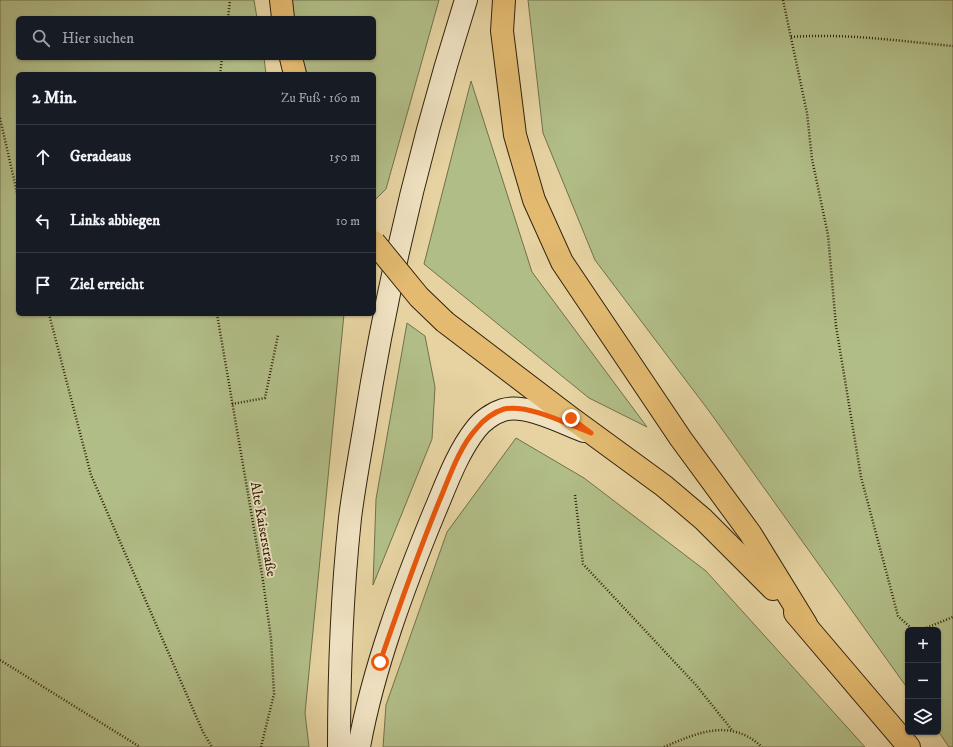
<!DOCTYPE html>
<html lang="de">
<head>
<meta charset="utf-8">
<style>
  :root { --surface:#171b24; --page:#20242c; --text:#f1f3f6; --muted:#9ea1a6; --line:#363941 }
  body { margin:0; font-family:"IM FELL DW Pica",serif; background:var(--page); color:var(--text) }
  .controls { position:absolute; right:12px; bottom:12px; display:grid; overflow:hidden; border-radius:6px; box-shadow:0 1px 3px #0004 }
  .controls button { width:36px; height:36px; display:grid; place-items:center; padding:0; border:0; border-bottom:1px solid var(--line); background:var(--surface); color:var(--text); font:20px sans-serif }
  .stop { position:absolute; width:12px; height:12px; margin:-9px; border:3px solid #ea580c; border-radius:50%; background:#fff }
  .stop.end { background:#ea580c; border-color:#fff; box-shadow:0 1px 4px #0008 }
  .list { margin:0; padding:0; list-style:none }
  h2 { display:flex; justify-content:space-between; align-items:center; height:52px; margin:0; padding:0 16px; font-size:17px }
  h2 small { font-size:13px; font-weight:400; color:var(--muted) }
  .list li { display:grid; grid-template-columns:26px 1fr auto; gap:12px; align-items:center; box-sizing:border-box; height:64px; padding:0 16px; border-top:1px solid var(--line) }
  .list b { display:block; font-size:15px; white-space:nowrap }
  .list em { font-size:13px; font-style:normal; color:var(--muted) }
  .icon { flex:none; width:22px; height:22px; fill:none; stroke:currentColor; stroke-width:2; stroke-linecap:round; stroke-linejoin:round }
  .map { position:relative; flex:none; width:953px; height:747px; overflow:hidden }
  .search { position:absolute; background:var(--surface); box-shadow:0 1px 3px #0004; left:16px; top:16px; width:360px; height:44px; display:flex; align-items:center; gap:10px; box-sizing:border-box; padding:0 14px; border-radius:6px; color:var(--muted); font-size:15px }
  .panel { position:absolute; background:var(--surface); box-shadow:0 1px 3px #0004; left:16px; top:72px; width:360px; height:244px; border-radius:6px }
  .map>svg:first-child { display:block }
</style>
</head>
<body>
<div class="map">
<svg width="953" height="747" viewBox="0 0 953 747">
  <rect width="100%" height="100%" fill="#e6d3a1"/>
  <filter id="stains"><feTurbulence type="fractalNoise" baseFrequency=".005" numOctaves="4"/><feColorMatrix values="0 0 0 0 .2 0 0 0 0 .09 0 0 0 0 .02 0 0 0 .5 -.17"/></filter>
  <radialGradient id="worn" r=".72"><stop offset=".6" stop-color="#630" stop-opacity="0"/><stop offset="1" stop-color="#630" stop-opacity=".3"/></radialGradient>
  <g fill="#b1bd87" stroke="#72704a">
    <polygon points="0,0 254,0 257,18 18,18 18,58 264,58 266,74 18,74 18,314 344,314 305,713 309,747 0,747"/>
    <polygon points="290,0 439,0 386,189 374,201 374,74 307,74 301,58 374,58 374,18 293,18"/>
    <polygon points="528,0 953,0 953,747 949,747 938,731 938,630 908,630 908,689 709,411 595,260 543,133"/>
    <polygon points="471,81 532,272 647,427 589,398 424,264"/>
    <polygon points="407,323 425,336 435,387 432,439 373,585 376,499"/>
    <polygon points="516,438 584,478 706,571 865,747 383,747 386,705 447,532"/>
  </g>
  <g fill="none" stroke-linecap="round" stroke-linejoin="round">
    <defs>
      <g id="secondary">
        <path d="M 339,747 C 339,671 342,594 350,518 C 354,486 360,455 365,424 C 388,280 422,139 466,0"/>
        <path d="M 359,747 C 373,669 404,586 434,513 C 446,485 457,453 476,429 C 482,421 493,413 503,410 C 525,403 563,423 584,431"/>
      </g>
      <g id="primary">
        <polyline points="281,0 283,18"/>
        <polyline points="504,0 502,31 515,135 534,200 562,262 681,439 750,533 806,624"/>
        <polyline points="291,58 295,74"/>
        <polyline points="445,322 571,418 664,486 703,519 773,589"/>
        <polyline points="795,613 909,747"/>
      </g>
    </defs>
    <use href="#secondary" stroke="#33220d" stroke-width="24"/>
    <use href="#primary" stroke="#33220d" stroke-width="24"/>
    <g stroke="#33220d" stroke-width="2.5" stroke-dasharray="1 2" stroke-linecap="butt">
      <polyline points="783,0 807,113 812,159 828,235 836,326 861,477 898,616 913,630"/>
      <polyline points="228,18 230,0"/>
      <path d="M 791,37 C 846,33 899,41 953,46"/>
      <polyline points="220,74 222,58"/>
      <polyline points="0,118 18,197"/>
      <polyline points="49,314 91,475 203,732 212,747"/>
      <polyline points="217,314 263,581 271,638 274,694 261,747"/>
      <polyline points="232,404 265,398 278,335"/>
      <polyline points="575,495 583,564 696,685 732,730"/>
      <polyline points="921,630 953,617"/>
      <polyline points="0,660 140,747"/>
      <path d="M 664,747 C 699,732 731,718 762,747"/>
    </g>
    <use href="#secondary" stroke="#efe2c2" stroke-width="22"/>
    <use href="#primary" stroke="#e3ba70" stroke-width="22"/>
    <defs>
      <polyline id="primary-bridge" points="374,242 419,297 445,322"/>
    </defs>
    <use href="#primary-bridge" stroke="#33220d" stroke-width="24" stroke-linecap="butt"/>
    <use href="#primary-bridge" stroke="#e3ba70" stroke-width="22"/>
  </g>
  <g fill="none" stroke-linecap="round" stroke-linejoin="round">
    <path stroke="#ea580c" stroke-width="5" d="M 380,662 C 399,607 418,552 441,497 C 450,475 460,446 477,428 C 483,420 494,412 504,409 C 529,404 567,424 591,433 L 571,418"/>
  </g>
  <g text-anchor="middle" stroke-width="3.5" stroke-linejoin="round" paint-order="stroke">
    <g font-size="14" fill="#33220d" stroke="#efe2c2">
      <text transform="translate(264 529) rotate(80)" y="5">Alte Kaiserstraße</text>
    </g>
  </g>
  <rect width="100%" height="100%" filter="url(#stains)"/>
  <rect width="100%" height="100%" fill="url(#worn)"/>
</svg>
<div class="controls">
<button>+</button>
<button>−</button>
<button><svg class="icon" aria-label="layers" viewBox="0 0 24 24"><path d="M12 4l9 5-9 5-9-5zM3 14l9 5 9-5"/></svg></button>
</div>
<div class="stop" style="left:380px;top:662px"></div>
<div class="stop end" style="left:571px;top:418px"></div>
<div class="search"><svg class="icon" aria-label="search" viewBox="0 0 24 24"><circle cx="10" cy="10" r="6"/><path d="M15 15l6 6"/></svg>Hier suchen</div>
<section class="panel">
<h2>2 Min.<small>Zu Fuß · 160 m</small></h2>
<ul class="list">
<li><svg class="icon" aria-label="ahead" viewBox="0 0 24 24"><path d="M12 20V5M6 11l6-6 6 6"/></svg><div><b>Geradeaus</b></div><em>150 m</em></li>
<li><svg class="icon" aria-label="left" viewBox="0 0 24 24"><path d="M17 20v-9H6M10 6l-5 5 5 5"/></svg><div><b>Links abbiegen</b></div><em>10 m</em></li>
<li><svg class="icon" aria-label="arrive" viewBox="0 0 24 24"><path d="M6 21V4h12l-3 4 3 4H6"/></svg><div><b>Ziel erreicht</b></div></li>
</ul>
</section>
</div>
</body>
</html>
